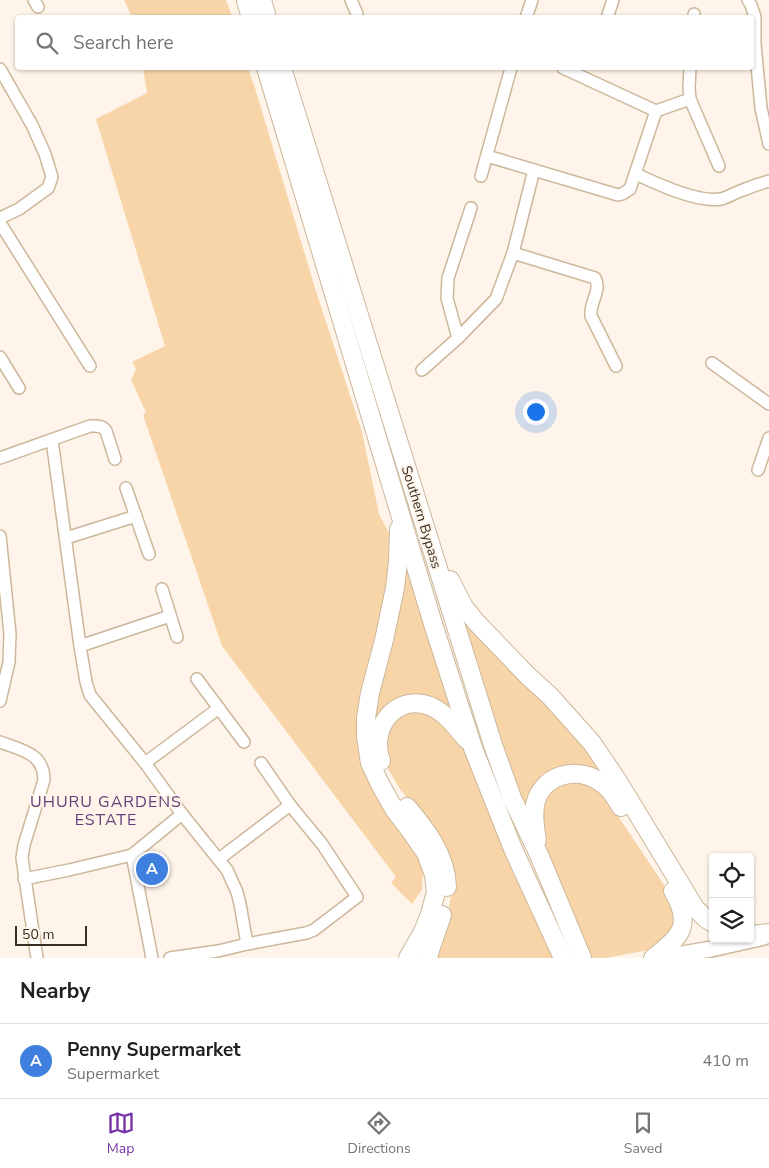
<!DOCTYPE html>
<html lang="en">
<head>
<meta charset="utf-8">
<style>
  :root { --surface:#fff; --page:#f6f6f6; --text:#202124; --muted:#757577; --line:#e0e0e0; --accent:#7532a6 }
  body { margin:0; font-family:"Nunito Sans",sans-serif; background:var(--page); color:var(--text) }
  .controls { position:absolute; right:15px; bottom:15px; display:grid; overflow:hidden; border-radius:5px; box-shadow:0 1px 4px #0004 }
  .controls button { width:45px; height:45px; display:grid; place-items:center; padding:0; border:0; border-bottom:1px solid var(--line); background:var(--surface); color:var(--text); font:25px sans-serif }
  .scale { position:absolute; left:15px; bottom:12px; width:72px; box-sizing:border-box; padding-left:5px; border:2px solid #372e23; border-top:0; font-size:14px; line-height:18px; white-space:nowrap; color:#372e23; -webkit-text-stroke:4px #fef4e9; paint-order:stroke }
  .you { position:absolute; left:535px; top:411px; width:18px; height:18px; margin:-12px; border:4px solid #fff; border-radius:50%; background:#1a73e8; box-shadow:0 0 0 8px #1a73e833 }
  .badge { display:grid; place-items:center; width:32px; height:32px; border-radius:50%; background:var(--accent); color:#fff; font-size:16px; font-weight:700 }
  .pin { position:absolute; translate:-50% -50%; border:2px solid #fff; box-shadow:0 1px 5px #0006 }
  .list { margin:0; padding:0; list-style:none }
  h2 { display:flex; justify-content:space-between; align-items:center; height:65px; margin:0; padding:0 20px; font-size:21px }
  h2 small { font-size:16px; font-weight:400; color:var(--muted) }
  .list li { display:grid; grid-template-columns:32px 1fr auto; gap:15px; align-items:center; box-sizing:border-box; height:75px; padding:0 20px; border-top:1px solid var(--line) }
  .list b { display:block; font-size:19px; white-space:nowrap }
  .list p { margin:0; font-size:16px; white-space:nowrap; color:var(--muted) }
  .list em { font-size:16px; font-style:normal; color:var(--muted) }
  .icon { flex:none; width:28px; height:28px; fill:none; stroke:currentColor; stroke-width:2; stroke-linecap:round; stroke-linejoin:round }
  .map { position:relative; flex:none; width:769px; height:958px; overflow:hidden }
  .search { position:absolute; background:var(--surface); box-shadow:0 1px 4px #0004; left:15px; right:15px; top:15px; height:55px; display:flex; align-items:center; gap:12px; box-sizing:border-box; padding:0 18px; border-radius:5px; color:var(--muted); font-size:19px }
  .sheet { height:140px; background:var(--surface) }
  nav { display:flex; justify-content:space-around; align-items:center; box-sizing:border-box; height:70px; border-top:1px solid var(--line); background:var(--surface); font-size:14px; color:var(--muted) }
  nav a { display:grid; justify-items:center; gap:2px }
  nav .on { color:var(--accent) }
  .map>svg:first-child { display:block }
</style>
</head>
<body>
<div class="map">
<svg width="769" height="958" viewBox="0 0 769 958">
  <rect width="100%" height="100%" fill="#fef4e9"/>
  <g fill="#f7d5a8">
    <polygon points="124,0 226,0 232,17 132,17"/>
    <polygon points="143,68 248,68 255,88 315,288 362,432 379,514 389,533 387,581 358,728 418,854 423,871 422,890 412,904 391,883 396,877 222,646 143,415 146,412 131,380 136,369 132,362 165,346 96,119 147,93"/>
    <polygon points="403,535 462,730 423,697 372,736"/>
    <polygon points="457,614 566,721 605,776 576,768 527,813 472,661"/>
    <polygon points="418,709 434,714 448,726 466,751 556,958 435,958 449,909 451,892 418,812 400,789 388,769 384,747 387,729 399,714"/>
    <polygon points="569,780 587,782 604,795 666,888 676,914 670,931 654,949 606,958 590,958 556,876 543,838 542,809 549,793 555,787"/>
  </g>
  <g fill="none" stroke-linecap="round" stroke-linejoin="round">
    <defs>
      <g id="minor">
        <polyline points="34,0 38,7"/>
        <polyline points="351,0 357,14"/>
        <polyline points="748,0 751,5 755,17 755,44 761,108 769,144"/>
        <polyline points="526,18 532,0"/>
        <polyline points="607,18 613,0"/>
        <polyline points="694,18 694,14"/>
        <polyline points="690,68 689,88 690,99 719,166"/>
        <polyline points="0,69 32,125 45,154 52,177 48,188 19,209 0,218"/>
        <polyline points="656,111 690,99"/>
        <polyline points="487,156 618,195 622,194 630,189 656,111 563,68"/>
        <path d="M 636,174 C 657,184 698,203 721,199 C 729,197 736,192 743,190 C 752,186 760,184 769,181"/>
        <polyline points="481,176 511,68"/>
        <polyline points="0,223 90,366"/>
        <path d="M 513,253 L 595,278 C 602,290 589,303 591,316 L 616,366"/>
        <polyline points="458,338 447,298 448,278 471,208"/>
        <polyline points="0,357 19,388"/>
        <polyline points="712,363 769,404"/>
        <polyline points="422,370 458,338 496,299 513,253 534,170"/>
        <polyline points="52,440 80,646 86,682 90,695 145,763 182,814 227,870 237,892 240,904 247,944"/>
        <path d="M 0,458 L 90,426 C 96,426 103,425 106,431 L 115,459"/>
        <polyline points="758,470 769,438"/>
        <polyline points="126,488 149,554"/>
        <polyline points="0,536 10,634 9,662 0,701"/>
        <polyline points="66,538 136,516"/>
        <polyline points="162,589 177,637"/>
        <polyline points="80,646 170,616"/>
        <polyline points="197,679 244,742"/>
        <path d="M 0,742 C 21,750 44,753 44,780 L 24,845 L 22,858 L 37,958"/>
        <polyline points="145,763 219,708"/>
        <polyline points="132,855 152,958"/>
        <polyline points="219,859 290,805"/>
        <polyline points="24,879 69,870 132,855 182,814"/>
        <polyline points="170,958 218,951 247,944 306,933 314,930 357,897 322,844 290,805 261,763"/>
      </g>
      <polyline id="major" points="660,958 711,949 764,937"/>
      <g id="highway">
        <polyline points="246,0 251,18"/>
        <polyline points="262,0 267,18"/>
        <polyline points="266,68 434,627 473,748 513,849 563,958"/>
        <polyline points="282,68 493,745 512,798 540,857 582,958"/>
        <polyline points="399,529 398,562 395,588 384,640 370,693 366,718 366,737 370,763 380,784 394,809 410,830 426,853 434,875 436,892 430,914 423,932 408,958"/>
        <polyline points="450,580 464,607 476,622 527,675 550,696 592,743 617,780 695,908 705,918 713,923"/>
        <path d="M 381,761 C 369,729 395,693 430,706 C 446,713 456,727 467,740"/>
        <path d="M 407,807 C 427,831 446,855 447,887"/>
        <path d="M 537,840 C 535,829 533,817 535,805 C 541,775 575,766 599,781 C 609,787 615,797 621,807"/>
        <polyline points="750,935 769,933"/>
        <polyline points="428,958 430,950 442,915"/>
        <path d="M 653,958 C 681,937 693,925 673,891"/>
      </g>
    </defs>
    <use href="#minor" stroke="#cdb79a" stroke-width="14"/>
    <use href="#major" stroke="#cdb79a" stroke-width="18"/>
    <use href="#highway" stroke="#cdb79a" stroke-width="20"/>
    <use href="#minor" stroke="#fff" stroke-width="11"/>
    <use href="#major" stroke="#fff" stroke-width="15"/>
    <use href="#highway" stroke="#fff" stroke-width="18"/>
  </g>
  <g text-anchor="middle" stroke-width="4" stroke-linejoin="round" paint-order="stroke">
    <g font-size="14" fill="#372e23" stroke="#fef4e9">
      <text transform="translate(422 517) rotate(73)" y="5">Southern Bypass</text>
    </g>
    <g font-size="16" letter-spacing="1" fill="#5e3f7a" stroke="#fef4e9">
      <text x="106" y="807">UHURU GARDENS<tspan x="106" dy="18">ESTATE</tspan></text>
    </g>
  </g>
</svg>
<div class="controls">
<button><svg class="icon" aria-label="locate" viewBox="0 0 24 24"><circle cx="12" cy="12" r="6"/><path d="M12 2v4M12 18v4M2 12h4M18 12h4"/></svg></button>
<button><svg class="icon" aria-label="layers" viewBox="0 0 24 24"><path d="M12 4l9 5-9 5-9-5zM3 14l9 5 9-5"/></svg></button>
</div>
<div class="scale">50 m</div>
<div class="you"></div>
<div class="pin badge" style="left:152px;top:869px;background:#3f7fe0">A</div>
<div class="search"><svg class="icon" aria-label="search" viewBox="0 0 24 24"><circle cx="10" cy="10" r="6"/><path d="M15 15l6 6"/></svg>Search here</div>
</div>
<section class="sheet">
<h2>Nearby<small></small></h2>
<ul class="list">
<li><span class="badge" style="background:#3f7fe0">A</span><div><b>Penny Supermarket</b><p>Supermarket</p></div><em>410 m</em></li>
</ul>
</section>
<nav>
<a class="on"><svg class="icon" aria-label="map" viewBox="0 0 24 24"><path d="M3 6l6-2 6 2 6-2v14l-6 2-6-2-6 2zM9 4v14M15 6v14"/></svg>Map</a>
<a><svg class="icon" aria-label="directions" viewBox="0 0 24 24"><path d="M12 3l9 9-9 9-9-9zM9 14v-3h6M13 9l2 2-2 2"/></svg>Directions</a>
<a><svg class="icon" aria-label="saved" viewBox="0 0 24 24"><path d="M7 4h10v16l-5-4-5 4z"/></svg>Saved</a>
</nav>
</body>
</html>
